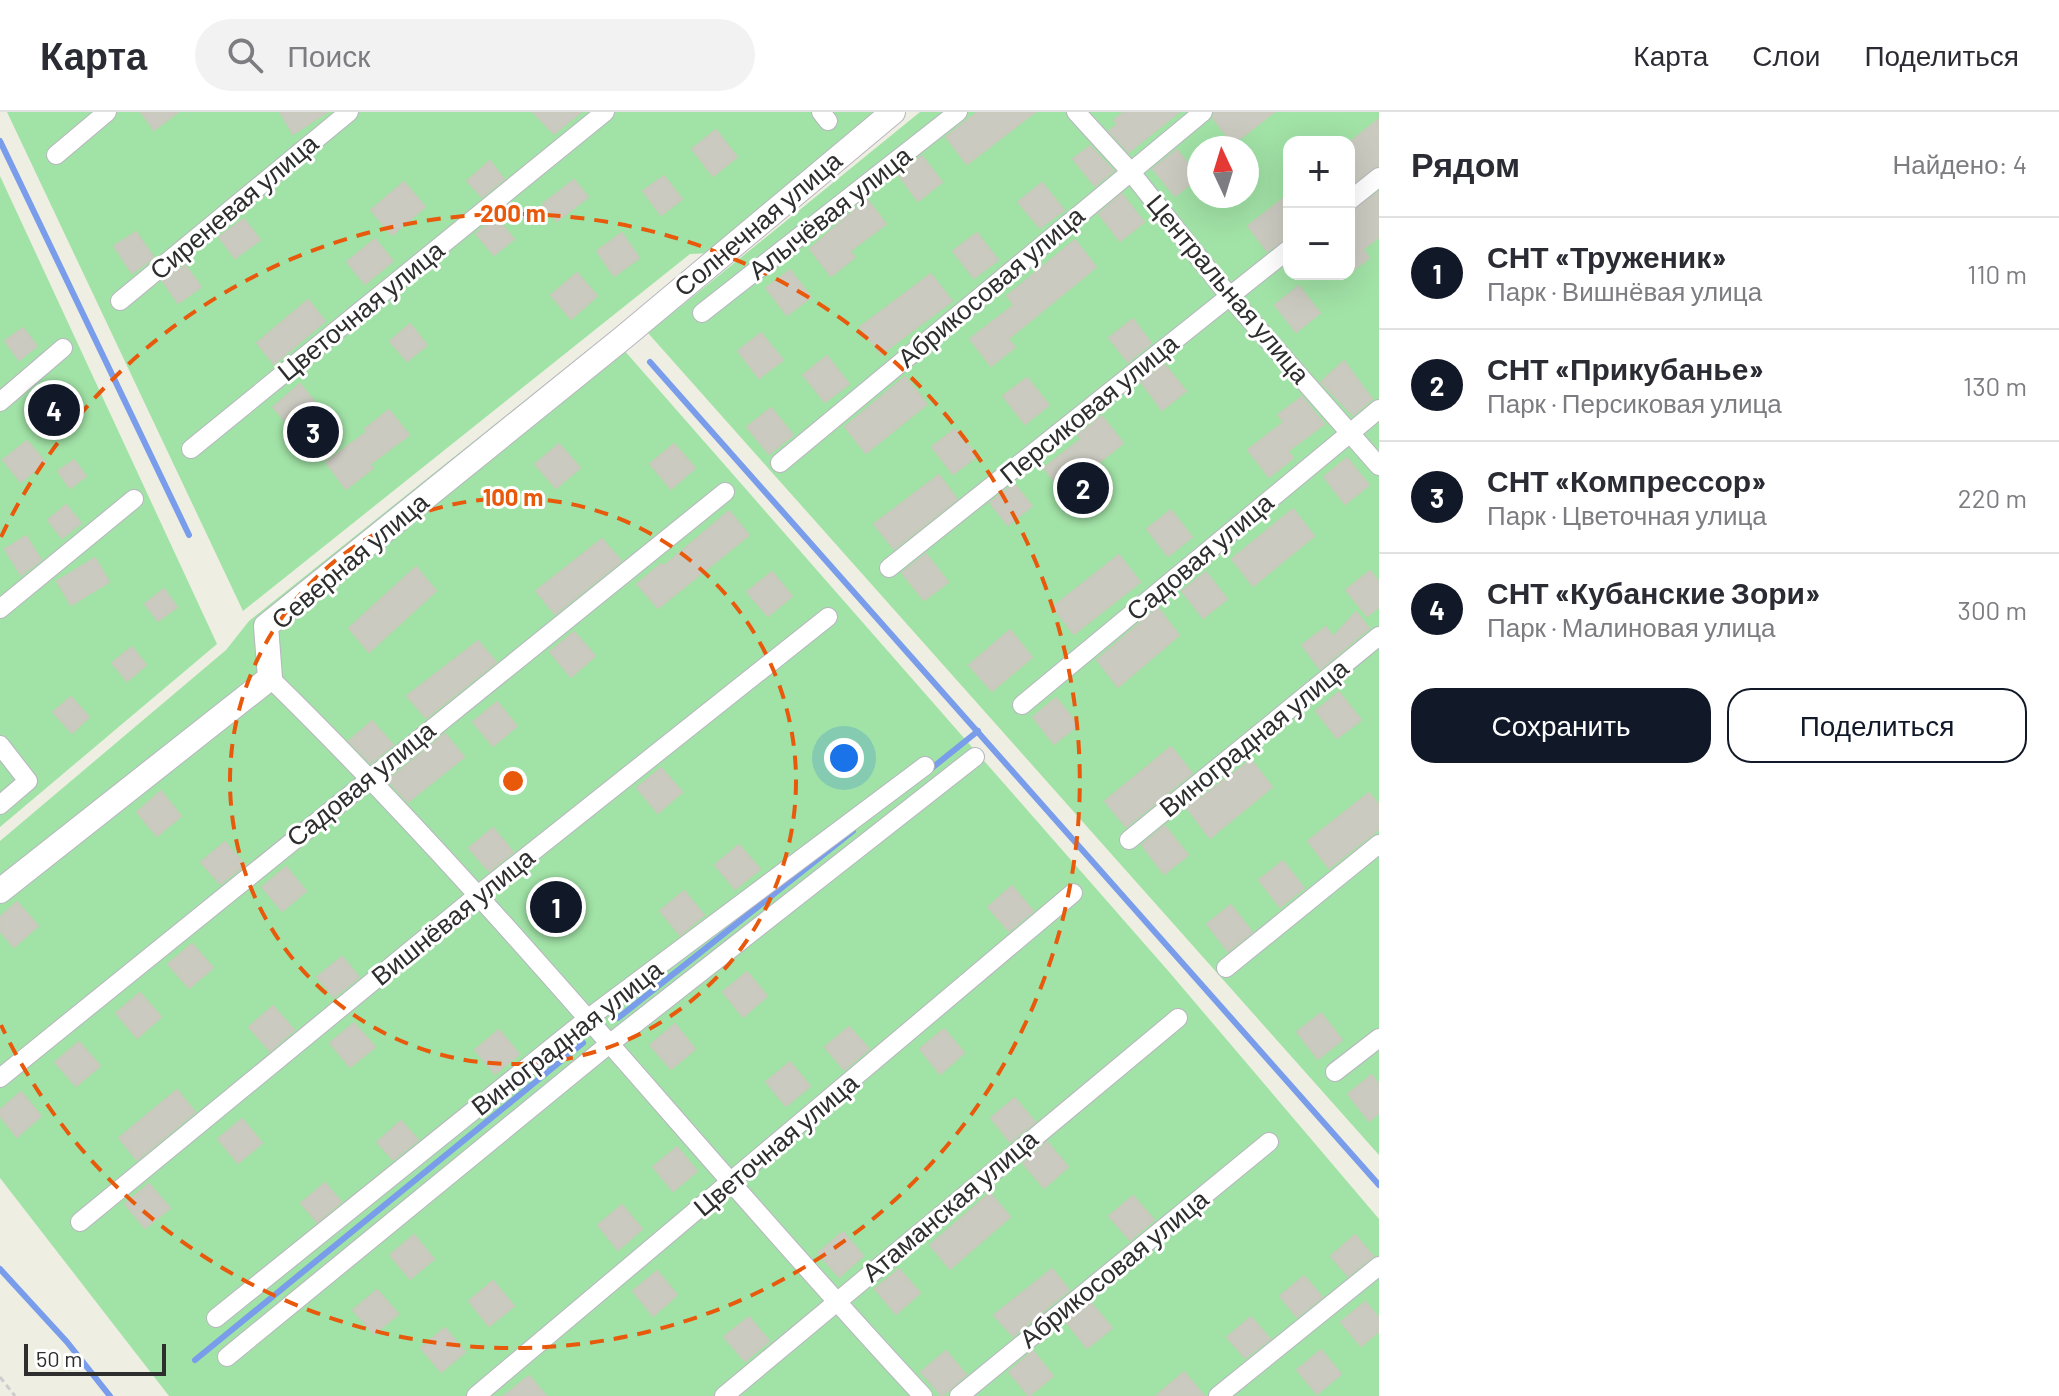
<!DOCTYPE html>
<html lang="ru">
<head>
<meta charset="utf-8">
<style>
  :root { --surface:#fff; --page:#f2f2f3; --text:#2b2b33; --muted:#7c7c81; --line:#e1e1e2; --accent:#111827 }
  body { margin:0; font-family:Barlow,sans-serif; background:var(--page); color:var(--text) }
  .controls { position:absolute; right:24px; top:24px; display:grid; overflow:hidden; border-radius:16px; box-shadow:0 8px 32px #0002 }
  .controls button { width:72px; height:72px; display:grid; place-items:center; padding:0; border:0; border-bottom:2px solid var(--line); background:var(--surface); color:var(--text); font:40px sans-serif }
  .compass { position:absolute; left:1187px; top:24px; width:72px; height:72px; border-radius:50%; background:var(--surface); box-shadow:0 8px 32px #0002; rotate:356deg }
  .scale { position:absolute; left:24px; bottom:20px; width:142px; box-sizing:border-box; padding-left:8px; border:4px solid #2e2e2e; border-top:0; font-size:22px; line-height:28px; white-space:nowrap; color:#2e2e2e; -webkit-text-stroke:6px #fff; paint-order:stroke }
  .you { position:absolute; left:844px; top:646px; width:28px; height:28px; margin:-20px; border:6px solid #fff; border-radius:50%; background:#1a73e8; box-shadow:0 0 0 12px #1a73e833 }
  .badge { display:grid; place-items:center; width:52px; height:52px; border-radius:50%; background:var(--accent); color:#fff; font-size:26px; font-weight:700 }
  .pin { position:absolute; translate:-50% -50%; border:4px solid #fff; box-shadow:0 2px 8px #0006 }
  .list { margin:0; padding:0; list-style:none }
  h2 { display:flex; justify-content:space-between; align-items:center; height:104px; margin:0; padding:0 32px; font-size:34px }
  h2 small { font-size:26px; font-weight:400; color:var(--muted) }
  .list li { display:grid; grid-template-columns:52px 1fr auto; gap:24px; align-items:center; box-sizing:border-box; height:112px; padding:0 32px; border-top:2px solid var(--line) }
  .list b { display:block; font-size:30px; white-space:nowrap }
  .list p { margin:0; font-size:26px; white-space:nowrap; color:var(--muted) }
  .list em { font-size:26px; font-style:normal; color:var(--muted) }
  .actions { display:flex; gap:16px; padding:24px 32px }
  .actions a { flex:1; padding:18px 0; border:2px solid var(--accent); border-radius:24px; text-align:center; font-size:28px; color:var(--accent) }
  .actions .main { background:var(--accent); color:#fff }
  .icon { flex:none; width:44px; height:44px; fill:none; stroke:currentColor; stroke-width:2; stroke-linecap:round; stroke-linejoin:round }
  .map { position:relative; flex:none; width:1379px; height:1284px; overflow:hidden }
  header { display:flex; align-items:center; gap:48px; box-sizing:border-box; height:112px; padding:0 40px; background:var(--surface); border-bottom:2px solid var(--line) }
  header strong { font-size:38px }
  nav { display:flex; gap:44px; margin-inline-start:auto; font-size:28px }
  .search { width:560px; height:72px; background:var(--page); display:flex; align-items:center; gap:20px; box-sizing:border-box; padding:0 28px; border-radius:44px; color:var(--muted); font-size:30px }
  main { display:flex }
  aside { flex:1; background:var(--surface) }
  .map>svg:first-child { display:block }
</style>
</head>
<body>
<header>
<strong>Карта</strong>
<div class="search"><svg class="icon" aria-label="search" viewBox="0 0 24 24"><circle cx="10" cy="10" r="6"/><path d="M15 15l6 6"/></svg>Поиск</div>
<nav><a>Карта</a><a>Слои</a><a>Поделиться</a></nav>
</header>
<main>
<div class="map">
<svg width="1379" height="1284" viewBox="0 0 1379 1284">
  <rect width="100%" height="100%" fill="#eeeee2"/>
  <g fill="#a1e2a6" fill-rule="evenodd">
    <polygon points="7,0 906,0 734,140 690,142 243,499"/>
    <path d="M 920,0 L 1379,0 L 1379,1043 L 648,221 ZM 1289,30 L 1349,30 L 1349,162 L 1289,162 ZM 1199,36 L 1247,36 L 1247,84 L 1199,84 Z"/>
    <polygon points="0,64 217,532 0,715"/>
    <polygon points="609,221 1170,861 1379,1107 1379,1284 169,1284 0,1066 0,729 226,538 249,509"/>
  </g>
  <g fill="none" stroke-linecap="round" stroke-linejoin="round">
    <g stroke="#7a9deb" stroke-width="6">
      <polyline points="0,29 189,423"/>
      <polyline points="650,250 1379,1073"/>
      <polyline points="927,660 978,619"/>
      <polyline points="618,906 853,719"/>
      <polyline points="0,1157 67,1230 110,1284"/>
      <polyline points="195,1248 583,931"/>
    </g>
  </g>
  <g fill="#cacac1" stroke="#c9cabb" stroke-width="2">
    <polygon points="141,0 178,0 154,18"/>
    <polygon points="280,0 327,0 293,22"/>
    <polygon points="533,0 581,0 554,22"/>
    <polygon points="978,0 1035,0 967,52 946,25"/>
    <polygon points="1124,0 1179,0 1129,40 1109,19 1118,12 1114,8"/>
    <polygon points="1215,0 1274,0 1233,32 1213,6"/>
    <polygon points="1379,7 1379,53 1349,74 1349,31"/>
    <polygon points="716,18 737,45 713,64 692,37"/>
    <polygon points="1090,34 1113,59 1095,74 1073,47"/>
    <polygon points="1177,38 1199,65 1175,84 1153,57"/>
    <polygon points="922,44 942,70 918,89 898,62"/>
    <polygon points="490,49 504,67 482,85 467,69"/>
    <polygon points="664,64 682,87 661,103 643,79"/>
    <polygon points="574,68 588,85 557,109 543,92"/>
    <polygon points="404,70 425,95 392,123 371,98"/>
    <polygon points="1042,71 1064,98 1040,116 1018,90"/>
    <polygon points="1379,80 1379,125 1363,137 1369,146 1349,161 1349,101"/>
    <polygon points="1122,82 1144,110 1120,129 1099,102"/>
    <polygon points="1289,82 1289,125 1267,139 1248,114"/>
    <polygon points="867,87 886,112 850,139 855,145 831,164 810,137"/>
    <polygon points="496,106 514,127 494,143 476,122"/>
    <polygon points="244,107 260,128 235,146 219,125"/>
    <polygon points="136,120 154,146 132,161 114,134"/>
    <polygon points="622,121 639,146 614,164 597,139"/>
    <polygon points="977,121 998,148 974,166 953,139"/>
    <polygon points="375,127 393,149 365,172 347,150"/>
    <polygon points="1075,128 1096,155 1008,227 1015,235 991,254 970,227 1014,193 1007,184"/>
    <polygon points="185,153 201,175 178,191 163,169"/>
    <polygon points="790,158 811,185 787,203 766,176"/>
    <polygon points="577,161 597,184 571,207 551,183"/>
    <polygon points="931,162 952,189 881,242 860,215"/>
    <polygon points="1299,174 1320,201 1296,220 1275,193"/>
    <polygon points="308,188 325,209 274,252 257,231"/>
    <polygon points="1133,207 1151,231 1128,250 1109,226"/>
    <polygon points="410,212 427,233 407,249 390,229"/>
    <polygon points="23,216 37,234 19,248 5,229"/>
    <polygon points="761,221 783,248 759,266 738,239"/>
    <polygon points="827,244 849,272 825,290 803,263"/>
    <polygon points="1344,249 1372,287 1353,303 1321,270"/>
    <polygon points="1164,252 1186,279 1162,298 1141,270"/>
    <polygon points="905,265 927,292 866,341 845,315"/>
    <polygon points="1027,266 1049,293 1025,312 1003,284"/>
    <polygon points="300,272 318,294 291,316 273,295"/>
    <polygon points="1302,285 1324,312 1288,339 1293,346 1269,365 1248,338 1284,310 1278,303"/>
    <polygon points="771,296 793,323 769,342 747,315"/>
    <polygon points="389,298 409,323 370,352 373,356 346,377 326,350 367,320 365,317"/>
    <polygon points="1102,304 1123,331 1086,361 1089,365 1065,383 1044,356 1081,327 1078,323"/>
    <polygon points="955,317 977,344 953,362 932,335"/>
    <polygon points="27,329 45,350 21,370 3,348"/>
    <polygon points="559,332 580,356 556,376 535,352"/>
    <polygon points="674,332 695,356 671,377 650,352"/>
    <polygon points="1347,346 1369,373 1345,392 1324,365"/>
    <polygon points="74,348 86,364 70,376 58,359"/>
    <polygon points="939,363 957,387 894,437 874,412"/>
    <polygon points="1014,372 1032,394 1008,413 990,391"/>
    <polygon points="66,393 81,411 62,426 48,408"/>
    <polygon points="1293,397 1314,424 1253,474 1232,447"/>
    <polygon points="1171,398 1192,425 1168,444 1147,417"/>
    <polygon points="729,399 749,423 658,496 637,472 661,452 664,454"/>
    <polygon points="26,424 41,448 21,463 5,437"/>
    <polygon points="602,427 621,449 555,502 536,479"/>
    <polygon points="926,442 948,470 924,488 902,461"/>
    <polygon points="1119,443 1140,470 1074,522 1053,495"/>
    <polygon points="95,446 109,470 71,493 57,469"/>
    <polygon points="416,455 436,479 369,540 349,516"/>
    <polygon points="1370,459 1379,470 1379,495 1367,504 1346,478"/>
    <polygon points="772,460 792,484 768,504 747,480"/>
    <polygon points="1206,460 1227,487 1203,506 1182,479"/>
    <polygon points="164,477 177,495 158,509 145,492"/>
    <polygon points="1158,496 1179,523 1118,575 1097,548"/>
    <polygon points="1356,500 1369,516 1320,557 1302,533 1326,515 1333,525"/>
    <polygon points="1010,518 1032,545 992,579 969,553"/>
    <polygon points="574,520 595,544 571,565 550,540"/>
    <polygon points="478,529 496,550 426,606 407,584"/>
    <polygon points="132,535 146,553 127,569 112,551"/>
    <polygon points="1339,580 1361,608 1337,626 1316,599"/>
    <polygon points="71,585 89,605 72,621 53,600"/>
    <polygon points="1056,586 1078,613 1054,632 1033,605"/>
    <polygon points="497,590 517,614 493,634 473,610"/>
    <polygon points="372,609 393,633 371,651 349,629"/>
    <polygon points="445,622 464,645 408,690 388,668"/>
    <polygon points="1171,635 1192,661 1126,715 1105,689"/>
    <polygon points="1251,648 1272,675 1210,726 1187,696"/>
    <polygon points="661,656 682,680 658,701 637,676"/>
    <polygon points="161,679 181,704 157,724 137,700"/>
    <polygon points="1369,681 1379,693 1379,717 1329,756 1308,729"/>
    <polygon points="1165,714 1188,743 1164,762 1142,733"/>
    <polygon points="493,716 513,740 489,759 469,736"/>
    <polygon points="225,730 245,753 220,772 201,750"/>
    <polygon points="739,733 760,757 735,777 715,753"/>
    <polygon points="1283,749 1304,776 1280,795 1259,768"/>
    <polygon points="286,755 306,779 282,799 262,775"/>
    <polygon points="1012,774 1033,799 1009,819 988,795"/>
    <polygon points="684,779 704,803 680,823 660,799"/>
    <polygon points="17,790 38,814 14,835 0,819 0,805"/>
    <polygon points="1231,793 1252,820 1228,839 1207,812"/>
    <polygon points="192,832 213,856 189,876 168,852"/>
    <polygon points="342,845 359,865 334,885 317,865"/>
    <polygon points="747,860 767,884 743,905 723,880"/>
    <polygon points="140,881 161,905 137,926 116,901"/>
    <polygon points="273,894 294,918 270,939 249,915"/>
    <polygon points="1321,901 1342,928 1318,947 1297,920"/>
    <polygon points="354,911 375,935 350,955 330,931"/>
    <polygon points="675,912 695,937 671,957 650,933"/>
    <polygon points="849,915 869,937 844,958 825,935"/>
    <polygon points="944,917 964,941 940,962 920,937"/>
    <polygon points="499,918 519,942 495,962 475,938"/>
    <polygon points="79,930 100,954 76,974 55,950"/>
    <polygon points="790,950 810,974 786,994 766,970"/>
    <polygon points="1372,963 1379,973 1379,1001 1369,1009 1348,982"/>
    <polygon points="177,978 195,1000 137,1048 119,1026"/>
    <polygon points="21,980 41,1004 17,1025 0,1004 0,998"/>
    <polygon points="1015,986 1035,1010 1010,1030 991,1006"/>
    <polygon points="242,1007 262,1031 238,1051 218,1027"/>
    <polygon points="401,1009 418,1028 393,1048 377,1030"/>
    <polygon points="1047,1030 1068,1055 1044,1076 1023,1051"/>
    <polygon points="677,1035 697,1059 673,1079 653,1055"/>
    <polygon points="325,1071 341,1090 317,1110 301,1091"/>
    <polygon points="149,1072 170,1096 145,1116 125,1092"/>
    <polygon points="990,1081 1010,1105 950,1157 930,1133"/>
    <polygon points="1133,1084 1154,1108 1130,1128 1109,1104"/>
    <polygon points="622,1093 642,1117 618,1138 598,1113"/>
    <polygon points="843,1120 863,1144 839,1165 818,1141"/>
    <polygon points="414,1123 434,1147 410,1167 390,1143"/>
    <polygon points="1355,1123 1373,1144 1348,1164 1331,1144"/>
    <polygon points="899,1157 920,1181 896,1202 875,1177"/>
    <polygon points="1052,1157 1069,1178 1013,1224 994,1203"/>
    <polygon points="657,1159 677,1183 653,1204 633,1179"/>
    <polygon points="1304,1164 1322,1185 1297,1205 1280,1184"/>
    <polygon points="493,1169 514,1194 489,1214 469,1189"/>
    <polygon points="377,1178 398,1202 374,1222 353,1198"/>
    <polygon points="1365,1190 1379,1206 1379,1219 1361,1234 1341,1210"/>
    <polygon points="1091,1191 1112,1216 1087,1236 1067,1211"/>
    <polygon points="749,1205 769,1229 745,1249 724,1225"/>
    <polygon points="1251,1205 1270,1227 1245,1246 1227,1225"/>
    <polygon points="445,1216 465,1240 441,1260 421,1236"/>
    <polygon points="1321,1238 1341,1262 1317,1282 1297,1258"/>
    <polygon points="946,1239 966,1263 942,1284 921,1260"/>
    <polygon points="1033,1239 1053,1264 1029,1284 1009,1260"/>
    <polygon points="1184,1260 1204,1284 1156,1284"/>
    <polygon points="529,1264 546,1284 504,1284"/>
  </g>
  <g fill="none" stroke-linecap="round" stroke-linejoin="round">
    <defs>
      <g id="street">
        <polyline points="821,0 828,9"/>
        <polyline points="1076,0 1130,59 1230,185 1379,354"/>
        <polyline points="56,43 107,0"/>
        <polyline points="1349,89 1379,65"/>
        <polyline points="120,189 349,0"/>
        <polyline points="702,201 958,0"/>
        <polyline points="0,290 63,236"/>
        <polyline points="191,337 605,0"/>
        <polyline points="780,351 1203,0"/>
        <polyline points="889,456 1289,137"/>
        <polyline points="0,497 134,387"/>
        <path d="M 270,566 C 501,792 702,1047 923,1284"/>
        <polyline points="1022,593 1379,297"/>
        <polyline points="0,633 28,669 0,693"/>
        <polyline points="1129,728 1379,524"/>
        <polyline points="1226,856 1379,732"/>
        <polyline points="1335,960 1379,926"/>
        <polyline points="0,966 725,380"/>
        <polyline points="80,1110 478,783 828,505"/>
        <polyline points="216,1206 586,908 925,654"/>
        <polyline points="227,1245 608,933 975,645"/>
        <polyline points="476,1284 1073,781"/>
        <polyline points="724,1284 1178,906"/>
        <polyline points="959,1284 1269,1030"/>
        <polyline points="1218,1284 1379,1154"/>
      </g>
      <polyline id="secondary" points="0,779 270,566 266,514 624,225 893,0"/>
    </defs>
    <use href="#street" stroke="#b8b5c0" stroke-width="20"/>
    <use href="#secondary" stroke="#b8b5c0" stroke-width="26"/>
    <polyline stroke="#cdcdcd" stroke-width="3" stroke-dasharray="6 4" stroke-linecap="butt" points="0,1265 15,1284"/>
    <use href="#street" stroke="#fff" stroke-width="18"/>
    <use href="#secondary" stroke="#fff" stroke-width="24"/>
  </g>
  <g fill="none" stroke="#e8590c" stroke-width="4" stroke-dasharray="14 10">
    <circle cx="513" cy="669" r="283"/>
    <path d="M1 425A567 567 0 1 1 1 913"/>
  </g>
  <g text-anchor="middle" stroke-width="6" stroke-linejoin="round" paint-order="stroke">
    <g font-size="26" fill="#2e2e2e" stroke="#fff">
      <text transform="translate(234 95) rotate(-40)" y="9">Сиреневая улица</text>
      <text transform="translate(830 101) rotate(-38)" y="9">Алычёвая улица</text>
      <text transform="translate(758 112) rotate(-40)" y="9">Солнечная улица</text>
      <text transform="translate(991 175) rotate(-40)" y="9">Абрикосовая улица</text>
      <text transform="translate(1228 177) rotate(50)" y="9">Центральная улица</text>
      <text transform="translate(361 199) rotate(-39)" y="9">Цветочная улица</text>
      <text transform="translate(1089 297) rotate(-39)" y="9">Персиковая улица</text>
      <text transform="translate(1200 445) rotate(-40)" y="9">Садовая улица</text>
      <text transform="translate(350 449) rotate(-40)" y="9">Северная улица</text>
      <text transform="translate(1254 626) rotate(-39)" y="9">Виноградная улица</text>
      <text transform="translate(361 672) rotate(-39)" y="9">Садовая улица</text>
      <text transform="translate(453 805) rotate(-39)" y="9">Вишнёвая улица</text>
      <text transform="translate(567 926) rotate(-38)" y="9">Виноградная улица</text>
      <text transform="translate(776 1033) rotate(-40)" y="9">Цветочная улица</text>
      <text transform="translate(950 1094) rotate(-40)" y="9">Атаманская улица</text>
      <text transform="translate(1114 1157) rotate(-39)" y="9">Абрикосовая улица</text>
    </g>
  </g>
  <circle cx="513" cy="669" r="12" fill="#e8590c" stroke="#fff" stroke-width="4"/>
  <g font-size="24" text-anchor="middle" font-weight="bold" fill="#e8590c" stroke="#fff" stroke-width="6" stroke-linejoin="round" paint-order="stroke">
    <text x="513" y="110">200 m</text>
    <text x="513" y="394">100 m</text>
  </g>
</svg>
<div class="controls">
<button>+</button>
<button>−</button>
</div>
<svg class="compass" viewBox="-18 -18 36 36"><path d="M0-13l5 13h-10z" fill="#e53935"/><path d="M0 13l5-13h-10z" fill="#7c7c81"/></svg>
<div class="scale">50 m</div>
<div class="you"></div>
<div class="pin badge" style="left:556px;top:795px">1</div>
<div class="pin badge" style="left:1083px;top:376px">2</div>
<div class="pin badge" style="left:313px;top:320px">3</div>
<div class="pin badge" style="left:54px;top:298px">4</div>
</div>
<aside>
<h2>Рядом<small>Найдено: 4</small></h2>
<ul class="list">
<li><span class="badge">1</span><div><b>СНТ «Труженик»</b><p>Парк · Вишнёвая улица</p></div><em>110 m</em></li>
<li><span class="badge">2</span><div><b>СНТ «Прикубанье»</b><p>Парк · Персиковая улица</p></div><em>130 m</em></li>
<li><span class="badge">3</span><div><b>СНТ «Компрессор»</b><p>Парк · Цветочная улица</p></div><em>220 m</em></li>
<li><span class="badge">4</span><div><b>СНТ «Кубанские Зори»</b><p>Парк · Малиновая улица</p></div><em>300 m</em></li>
</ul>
<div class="actions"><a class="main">Сохранить</a><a>Поделиться</a></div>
</aside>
</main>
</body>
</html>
